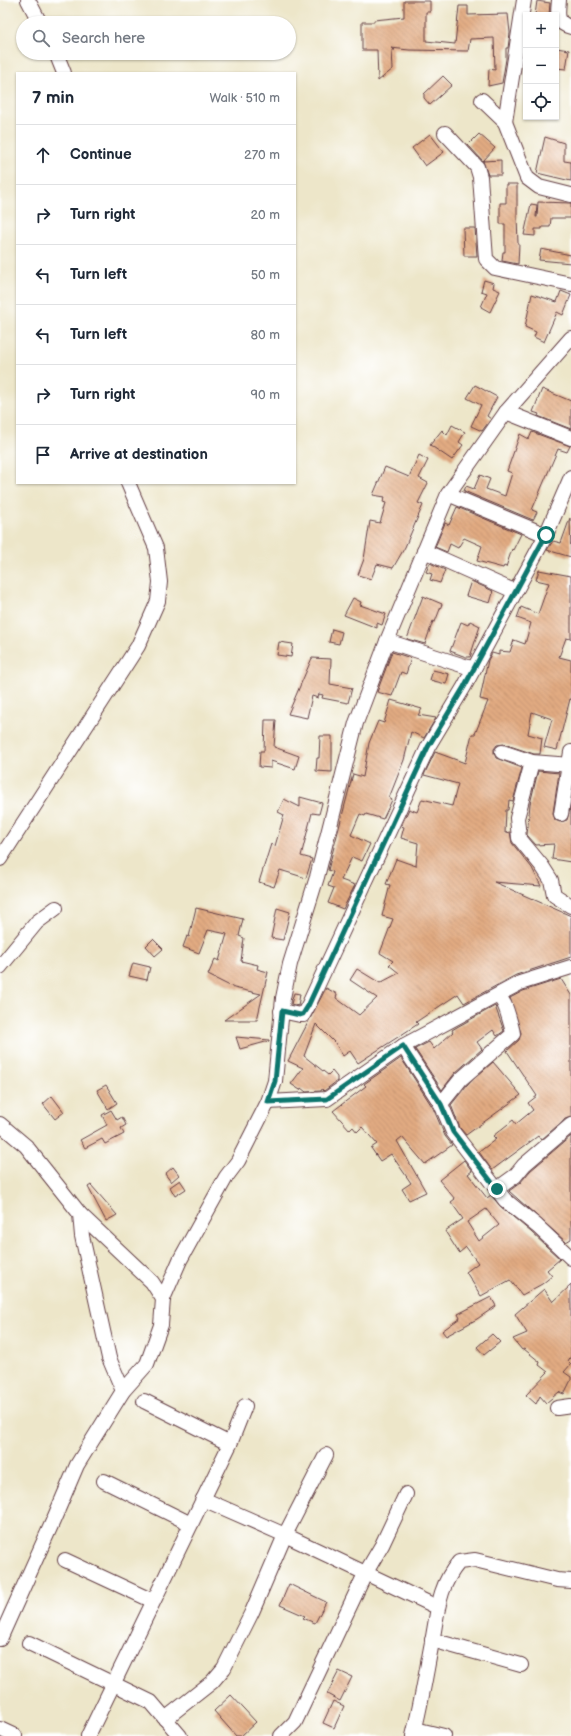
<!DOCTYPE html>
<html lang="en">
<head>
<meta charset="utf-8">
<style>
  :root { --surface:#fff; --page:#f2f2f3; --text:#1f2937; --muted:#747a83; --line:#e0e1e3 }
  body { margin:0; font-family:"Balsamiq Sans",sans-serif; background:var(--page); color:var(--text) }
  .controls { position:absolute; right:12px; top:12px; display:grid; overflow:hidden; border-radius:0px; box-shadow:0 1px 3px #0004 }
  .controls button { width:36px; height:36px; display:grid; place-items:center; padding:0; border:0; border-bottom:1px solid var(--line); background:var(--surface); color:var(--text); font:20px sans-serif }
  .stop { position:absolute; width:12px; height:12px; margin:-9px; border:3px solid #0f766e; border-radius:50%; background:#fff }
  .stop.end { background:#0f766e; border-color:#fff; box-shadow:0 1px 4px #0008 }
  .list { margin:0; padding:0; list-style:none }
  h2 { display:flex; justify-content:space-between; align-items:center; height:52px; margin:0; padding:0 16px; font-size:17px }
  h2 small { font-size:13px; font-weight:400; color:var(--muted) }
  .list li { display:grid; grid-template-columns:26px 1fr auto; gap:12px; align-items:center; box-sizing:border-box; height:60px; padding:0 16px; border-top:1px solid var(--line) }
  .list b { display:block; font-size:15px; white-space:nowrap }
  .list em { font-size:13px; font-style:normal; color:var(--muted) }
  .icon { flex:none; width:22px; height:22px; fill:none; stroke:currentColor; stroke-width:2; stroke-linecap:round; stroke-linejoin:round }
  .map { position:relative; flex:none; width:571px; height:1736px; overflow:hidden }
  .search { position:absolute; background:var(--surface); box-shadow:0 1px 3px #0004; left:16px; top:16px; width:280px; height:44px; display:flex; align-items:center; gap:10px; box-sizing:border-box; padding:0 14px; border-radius:22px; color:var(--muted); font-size:15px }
  .panel { position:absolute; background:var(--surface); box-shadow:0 1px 3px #0004; left:16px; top:72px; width:280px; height:412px; border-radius:0px }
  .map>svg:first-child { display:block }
</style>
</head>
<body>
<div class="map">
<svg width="571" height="1736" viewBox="0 0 571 1736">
  <defs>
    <pattern id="building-back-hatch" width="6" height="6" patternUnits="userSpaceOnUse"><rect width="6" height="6" fill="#e2ab82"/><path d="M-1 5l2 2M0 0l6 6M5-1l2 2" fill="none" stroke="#b98b6b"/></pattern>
  </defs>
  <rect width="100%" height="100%" fill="#fff"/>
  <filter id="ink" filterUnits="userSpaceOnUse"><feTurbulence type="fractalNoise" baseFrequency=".025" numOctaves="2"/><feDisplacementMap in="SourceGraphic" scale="8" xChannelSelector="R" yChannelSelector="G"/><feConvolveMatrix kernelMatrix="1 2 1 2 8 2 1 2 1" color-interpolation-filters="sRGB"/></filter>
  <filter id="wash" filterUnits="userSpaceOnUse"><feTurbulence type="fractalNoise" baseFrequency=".012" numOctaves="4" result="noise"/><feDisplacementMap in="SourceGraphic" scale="16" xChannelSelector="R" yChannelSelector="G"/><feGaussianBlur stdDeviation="0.9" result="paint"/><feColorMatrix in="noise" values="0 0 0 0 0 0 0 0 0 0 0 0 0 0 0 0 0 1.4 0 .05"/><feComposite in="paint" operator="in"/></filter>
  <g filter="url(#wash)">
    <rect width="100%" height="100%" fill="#ede6c9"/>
    <g id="blocks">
      <g fill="url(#building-back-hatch)" fill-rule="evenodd">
        <polygon points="404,1 430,1 430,12 426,12 426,41 455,44 459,6 468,6 468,15 508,14 510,33 508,48 506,48 506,59 502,83 488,86 489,69 495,70 494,38 470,39 468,51 409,50 391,48 395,50 392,50 393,69 378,81 377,50 362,50 362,22 374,22 374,20 404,17"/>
        <polygon points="537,1 550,3 549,15 535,15"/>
        <polygon points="556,48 569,50 566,69 556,68"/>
        <polygon points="443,76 452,85 430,105 424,98 424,94"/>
        <polygon points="430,134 444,152 425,166 412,148"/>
        <polygon points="479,134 495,148 483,161 501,160 501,175 488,175 483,161 468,145"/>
        <polygon points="545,137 564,143 564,161 571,162 571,181 537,173"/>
        <polygon points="506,184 517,184 517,217 518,244 519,244 518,264 502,261 503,252 505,252 505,224 500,224 500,203 506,203"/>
        <polygon points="538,202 571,203 571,218 551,218 550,227 542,227 542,229 535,229 535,236 524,235 531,204 537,205 536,217 537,217"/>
        <polygon points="463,228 475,228 477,256 464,256"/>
        <polygon points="541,249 571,255 571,263 539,260"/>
        <polygon points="484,280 494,283 493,288 500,291 490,312 481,307 487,293 481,291"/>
        <polygon points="561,291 571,295 563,315 557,312 544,342 534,337 536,332 525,327 532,294 557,302"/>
        <polygon points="475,385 497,397 487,416 491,419 482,431 471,426 481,405 467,398"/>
        <polygon points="542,389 571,401 571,429 538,416 539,414 533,412"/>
        <polygon points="452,425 465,432 459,442 463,445 452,460 430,445 442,430 447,435"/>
        <polygon points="532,432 570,446 567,452 558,449 532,510 537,512 533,520 464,491 466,486 474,489 480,475 490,479 486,489 505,496 512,473 507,471 520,434 529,439"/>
        <polygon points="419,455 428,460 419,478 428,483 418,503 423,505 405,547 393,568 377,564 371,579 358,575 364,559 370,521 380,523 386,503 383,502 385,497 373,495 385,467 409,477"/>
        <polygon points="457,507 521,534 513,550 512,549 506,567 504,566 503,568 477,561 482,546 464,538 458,548 450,544 447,552 435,547 445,523 449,525"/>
        <polygon points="570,518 571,557 547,550 553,541 561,543"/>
        <polygon points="430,563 445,570 440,583 430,580 432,574 426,572"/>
        <polygon points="539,570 571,576 571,639 566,638 559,657 571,660 571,700 570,699 557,750 544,747 552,719 532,712 528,734 542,738 540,754 534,754 504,744 497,745 494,749 494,753 496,758 522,768 513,801 509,800 508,810 506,810 505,833 510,832 512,843 532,868 541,886 494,882 571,916 571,957 516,975 464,1003 458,994 416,1022 418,1024 358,1063 350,1051 343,1056 335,1043 316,1024 304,1056 328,1075 332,1071 337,1077 337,1081 324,1091 322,1089 321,1091 306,1092 301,1088 300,1090 291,1084 303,1068 288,1061 326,988 337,994 336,998 359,1015 377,998 350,980 357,969 380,983 399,973 389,965 393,961 380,953 393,919 382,916 390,885 386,884 396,859 416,866 418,843 401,838 404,827 401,826 409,809 417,812 422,799 452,806 458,784 424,775 435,752 465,763 472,734 475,734 488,701 480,699 488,660 492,653 499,655 499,651 510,652 514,640 525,644 531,623 517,618 521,607 538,614 549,583 536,580"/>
        <polygon points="471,581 493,591 492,592 493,593 490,603 466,596"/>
        <polygon points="423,596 442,604 435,622 433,621 425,644 407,639"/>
        <polygon points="353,598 361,602 360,605 386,614 382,625 377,623 377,628 344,615"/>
        <polygon points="470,621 480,626 470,657 466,657 450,651 461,622 468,625"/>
        <polygon points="332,629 342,632 339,644 329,642"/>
        <polygon points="279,642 293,644 291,657 277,655"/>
        <polygon points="392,652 411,658 406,674 401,672 392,696 377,692"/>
        <polygon points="312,658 331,659 330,684 352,688 348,703 322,698 323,695 319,694 318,698 312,696 307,718 288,714"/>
        <polygon points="433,670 449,674 446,684 430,680"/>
        <polygon points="391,700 422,709 418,715 436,718 424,738 411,732 404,760 389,798 392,800 383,819 366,814 365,816 360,814 351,835 370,844 362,861 352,857 341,880 355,885 343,909 328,903 334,888 328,886 333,872 328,870 353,774 363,777 369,743 378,721 384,723"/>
        <polygon points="265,720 276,720 274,747 299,756 295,769 271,761 271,768 259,767 260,751 264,751"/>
        <polygon points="320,736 332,736 332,772 316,771 317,758 319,758"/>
        <polygon points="538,771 559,773 553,813 555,820 560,822 567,820 571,805 571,862 552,859 554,844 536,845 527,835 530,804"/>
        <polygon points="300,797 322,803 319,814 312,813 301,856 312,859 306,878 280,870 274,887 259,882 271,844 275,846 284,815 278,812 284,799 300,807"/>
        <polygon points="196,908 243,919 239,936 244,938 241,961 258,965 257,969 268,972 257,1020 224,1020 261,994 234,988 208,975 215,959 219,961 227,934 208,930 199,953 183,947 187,936 189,937"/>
        <polygon points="277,908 290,912 283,940 271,938"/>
        <polygon points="153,939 163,949 155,956 146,946"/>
        <polygon points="133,963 150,967 147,980 129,976"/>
        <polygon points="561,979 571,995 571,1117 565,1119 541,1140 538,1136 492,1170 479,1152 496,1139 493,1136 513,1120 516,1124 533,1110 528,1103 537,1096 507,1051 519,1040 521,1033 510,998 523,991"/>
        <polygon points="294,993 300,994 298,1006 291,1004"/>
        <polygon points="495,1006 504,1031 497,1036 493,1030 477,1042 482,1049 455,1073 442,1090 415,1049 429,1042 434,1049 453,1032 452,1030 457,1027"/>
        <polygon points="236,1037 269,1040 269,1041 240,1049"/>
        <polygon points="401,1058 433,1108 445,1136 452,1145 425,1164 402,1137 397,1141 426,1192 409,1200 402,1189 411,1183 391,1154 380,1161 371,1148 377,1144 362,1127 357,1132 353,1127 350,1130 333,1111 366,1086 364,1084"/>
        <polygon points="493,1062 521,1095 466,1135 460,1128 451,1105 467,1085"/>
        <polygon points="106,1085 117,1103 108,1109 97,1090"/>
        <polygon points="52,1096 64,1112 55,1119 43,1104"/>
        <polygon points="111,1110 117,1120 122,1117 126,1125 121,1128 124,1134 105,1144 102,1139 85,1148 80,1140 107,1125 102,1115"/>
        <polygon points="571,1136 571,1239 566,1242 509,1191 520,1183 530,1171"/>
        <path d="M 464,1160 L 472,1171 L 468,1174 L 487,1198 L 491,1195 L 500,1206 L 531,1232 L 560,1259 L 547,1270 L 552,1276 L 542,1284 L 522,1295 L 510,1280 L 481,1296 L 466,1272 L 478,1263 L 466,1247 L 459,1253 L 445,1231 L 463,1219 L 451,1202 L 455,1199 L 439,1180 ZM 486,1209 L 499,1225 L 479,1241 L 467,1222 Z"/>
        <polygon points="173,1167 179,1175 171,1182 165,1174"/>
        <polygon points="180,1180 186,1189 175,1196 170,1187"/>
        <polygon points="91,1185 117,1215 106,1221 88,1187"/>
        <polygon points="571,1285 571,1356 568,1361 571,1364 564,1372 571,1377 571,1380 564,1394 559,1392 546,1403 540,1396 536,1404 526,1395 548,1372 539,1365 540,1362 524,1349 522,1350 513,1339 527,1333 515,1314 544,1289 553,1302"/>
        <polygon points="491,1297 496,1306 477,1319 446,1336 442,1331 460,1318 458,1314"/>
        <polygon points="492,1334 500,1342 484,1355 477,1347"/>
        <polygon points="289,1584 326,1602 315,1623 303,1618 305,1616 280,1605"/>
        <polygon points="339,1671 352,1677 340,1701 327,1694"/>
        <polygon points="231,1695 256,1722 241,1736 236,1736 214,1711"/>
        <polygon points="333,1701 344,1706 334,1728 323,1723"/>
      </g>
    </g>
  </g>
  <g filter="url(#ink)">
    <use href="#blocks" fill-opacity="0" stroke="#623d43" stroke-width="1"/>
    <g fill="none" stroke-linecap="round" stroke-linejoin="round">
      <defs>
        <g id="minor">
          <polyline points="28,0 40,23"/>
          <path d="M 559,0 C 558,14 555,23 571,27"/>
          <polyline points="56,53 64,73"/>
          <polyline points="482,100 505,122 527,178 539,187 571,195"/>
          <polyline points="505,122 524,0"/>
          <polyline points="445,133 477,167 480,177 486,259 495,268 571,284"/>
          <polyline points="506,412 571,438"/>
          <polyline points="448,494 546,535"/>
          <polyline points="424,551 514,591"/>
          <polyline points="387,641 474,669"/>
          <polyline points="502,752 532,762 571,765"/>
          <polyline points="532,762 517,818 519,838 542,866 551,880 554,895 571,906"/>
          <polyline points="561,814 571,752"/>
          <polyline points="0,859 138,646 158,601 160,582 156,548 128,483"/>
          <polyline points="0,967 37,922 56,908"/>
          <polyline points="281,1011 300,1015 303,1015 308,1006 428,747 464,687 546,535 571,477"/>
          <polyline points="403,1046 441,1104 453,1132 505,1200 537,1226 571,1258"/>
          <polyline points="268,1102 327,1099 403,1046 520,983 571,967"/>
          <path d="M 441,1104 L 461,1079 L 513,1034 C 513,1031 507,1010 505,1006 C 504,1002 500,999 499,995"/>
          <polyline points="0,1124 26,1146 80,1214 152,1282 163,1299 161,1325 147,1364 123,1391 77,1465 53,1521 0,1639"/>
          <polyline points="497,1189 515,1176 524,1165 571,1125"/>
          <polyline points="80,1214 82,1236 109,1358 123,1391"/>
          <polyline points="163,1299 180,1260 226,1177 238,1161 268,1102 275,1081 283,998 290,964 317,877 356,723 387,641 448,494 506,412 571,338"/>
          <polyline points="144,1401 230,1444"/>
          <polyline points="557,1408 571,1406"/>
          <polyline points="104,1481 191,1524"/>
          <polyline points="203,1499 285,1535 437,1607"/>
          <polyline points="65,1560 153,1601"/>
          <polyline points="432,1640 521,1665"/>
          <polyline points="29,1643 151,1702 180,1736"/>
          <polyline points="165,1719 212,1682 224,1668 252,1612 285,1535 326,1455"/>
          <polyline points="0,1729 15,1736"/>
          <polyline points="415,1729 444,1736"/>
          <polyline points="88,1736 230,1444 245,1406"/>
          <polyline points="281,1736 295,1722 365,1574 382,1545 406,1494"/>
          <path d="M 413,1736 C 421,1705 426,1673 432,1642 C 438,1611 438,1587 459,1562 L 475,1560 L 557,1580 L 571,1581"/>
        </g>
      </defs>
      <use href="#minor" stroke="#623d43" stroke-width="16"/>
      <use href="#minor" stroke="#fff" stroke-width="14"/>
    </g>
  </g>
  <g fill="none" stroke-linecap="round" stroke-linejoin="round" filter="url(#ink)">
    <polyline stroke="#0f766e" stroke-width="5" points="497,1189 453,1132 441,1104 403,1046 327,1099 268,1102 275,1081 282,1011 300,1015 303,1014 308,1006 428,747 464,687 546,535"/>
  </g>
</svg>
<div class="controls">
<button>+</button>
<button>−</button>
<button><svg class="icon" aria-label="locate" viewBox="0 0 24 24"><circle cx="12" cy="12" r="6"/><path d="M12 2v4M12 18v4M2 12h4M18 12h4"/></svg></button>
</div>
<div class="stop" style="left:546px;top:535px"></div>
<div class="stop end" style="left:497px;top:1189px"></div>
<div class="search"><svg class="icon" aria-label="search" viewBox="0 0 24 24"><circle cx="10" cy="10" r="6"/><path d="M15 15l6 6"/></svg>Search here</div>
<section class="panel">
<h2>7 min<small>Walk · 510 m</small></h2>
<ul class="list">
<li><svg class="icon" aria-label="ahead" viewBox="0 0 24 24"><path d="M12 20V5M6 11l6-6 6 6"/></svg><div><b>Continue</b></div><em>270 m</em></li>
<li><svg class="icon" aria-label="right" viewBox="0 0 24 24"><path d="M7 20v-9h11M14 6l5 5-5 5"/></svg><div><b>Turn right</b></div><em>20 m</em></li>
<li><svg class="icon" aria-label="left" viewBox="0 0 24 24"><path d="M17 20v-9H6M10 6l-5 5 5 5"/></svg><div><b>Turn left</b></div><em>50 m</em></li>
<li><svg class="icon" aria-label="left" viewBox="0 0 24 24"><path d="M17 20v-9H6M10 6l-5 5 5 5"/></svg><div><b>Turn left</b></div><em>80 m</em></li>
<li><svg class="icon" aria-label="right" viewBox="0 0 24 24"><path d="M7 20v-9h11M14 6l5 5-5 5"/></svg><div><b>Turn right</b></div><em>90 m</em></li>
<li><svg class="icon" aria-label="arrive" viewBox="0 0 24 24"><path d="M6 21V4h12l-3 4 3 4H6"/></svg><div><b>Arrive at destination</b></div></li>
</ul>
</section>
</div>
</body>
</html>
